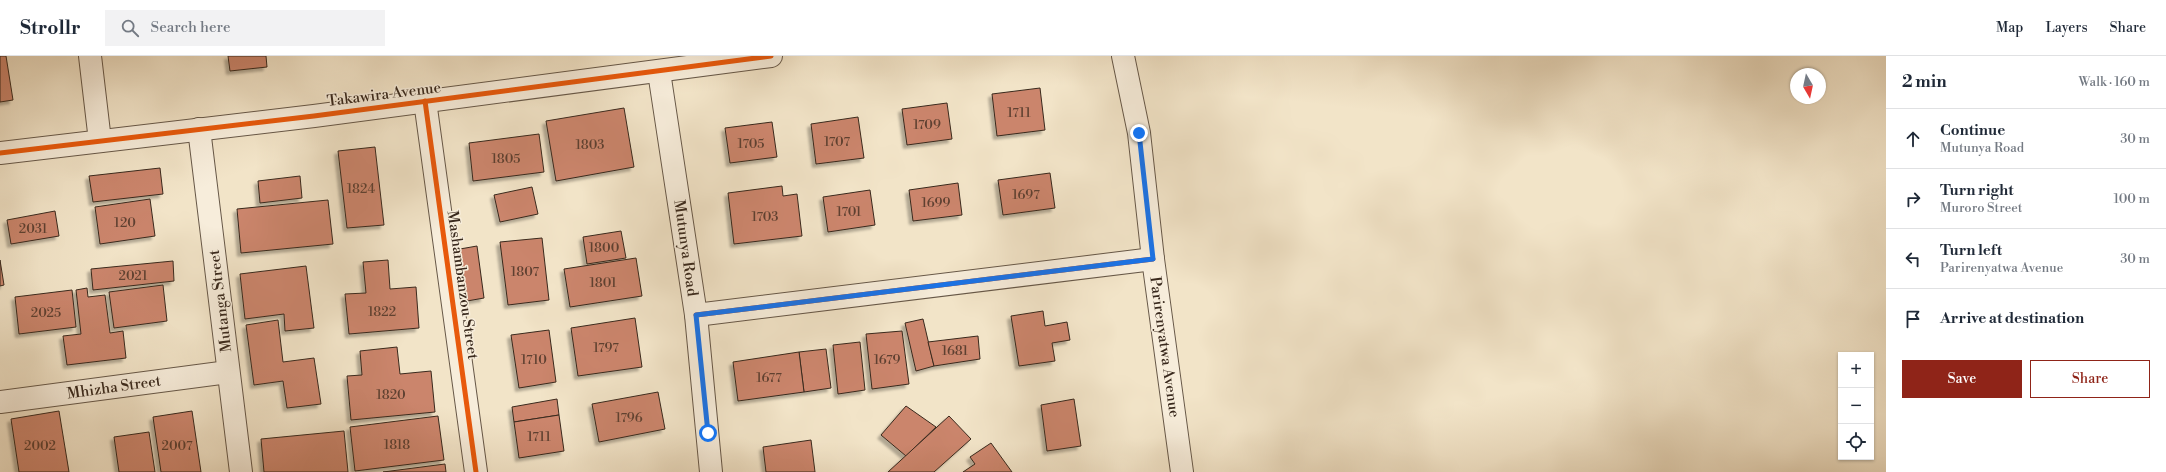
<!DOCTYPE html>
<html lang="en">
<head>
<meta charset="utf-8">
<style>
  :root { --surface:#fff; --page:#f2f2f3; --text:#1f2937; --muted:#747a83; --line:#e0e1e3; --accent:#8f2418 }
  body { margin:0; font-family:"Libre Bodoni",serif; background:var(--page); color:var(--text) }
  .controls { position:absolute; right:12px; bottom:12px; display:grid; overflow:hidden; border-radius:0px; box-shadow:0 1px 3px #0004 }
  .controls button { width:36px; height:36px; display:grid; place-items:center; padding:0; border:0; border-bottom:1px solid var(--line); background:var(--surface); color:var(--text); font:20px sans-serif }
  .compass { position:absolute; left:1790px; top:12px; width:36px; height:36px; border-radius:50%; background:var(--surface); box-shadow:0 1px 3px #0004; rotate:171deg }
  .stop { position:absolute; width:12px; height:12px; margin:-9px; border:3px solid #1a73e8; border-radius:50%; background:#fff }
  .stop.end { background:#1a73e8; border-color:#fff; box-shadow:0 1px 4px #0008 }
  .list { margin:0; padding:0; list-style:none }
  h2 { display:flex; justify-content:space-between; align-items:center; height:52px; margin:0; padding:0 16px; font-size:17px }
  h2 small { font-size:13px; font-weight:400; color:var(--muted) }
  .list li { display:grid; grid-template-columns:26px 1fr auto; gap:12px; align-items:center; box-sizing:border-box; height:60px; padding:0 16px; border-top:1px solid var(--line) }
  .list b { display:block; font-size:15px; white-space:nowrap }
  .list p { margin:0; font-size:13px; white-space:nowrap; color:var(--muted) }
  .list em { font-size:13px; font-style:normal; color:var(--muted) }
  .actions { display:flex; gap:8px; padding:12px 16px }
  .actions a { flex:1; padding:9px 0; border:1px solid var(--accent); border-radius:0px; text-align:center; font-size:14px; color:var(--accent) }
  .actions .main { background:var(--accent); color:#fff }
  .icon { flex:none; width:22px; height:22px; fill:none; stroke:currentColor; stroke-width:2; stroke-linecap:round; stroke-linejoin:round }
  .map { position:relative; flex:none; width:1886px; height:416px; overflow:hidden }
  header { display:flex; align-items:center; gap:24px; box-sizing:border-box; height:56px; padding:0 20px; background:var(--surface); border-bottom:1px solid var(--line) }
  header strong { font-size:19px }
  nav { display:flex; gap:22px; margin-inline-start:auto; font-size:14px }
  .search { width:280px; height:36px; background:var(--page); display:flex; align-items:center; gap:10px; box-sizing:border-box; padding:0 14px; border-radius:0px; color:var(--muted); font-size:15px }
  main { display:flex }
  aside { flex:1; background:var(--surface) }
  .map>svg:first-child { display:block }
</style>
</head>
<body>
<header>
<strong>Strollr</strong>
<div class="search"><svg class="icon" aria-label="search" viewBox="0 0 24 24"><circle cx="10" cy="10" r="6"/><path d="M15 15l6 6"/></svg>Search here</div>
<nav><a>Map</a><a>Layers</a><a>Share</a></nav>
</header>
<main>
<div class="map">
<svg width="1886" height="416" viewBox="0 0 1886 416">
  <defs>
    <filter id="shadow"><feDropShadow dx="-3.5" dy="3.5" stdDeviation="1" flood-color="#0004"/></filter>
  </defs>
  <rect width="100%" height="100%" fill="#f2e4c8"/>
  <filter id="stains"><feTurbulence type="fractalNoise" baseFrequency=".005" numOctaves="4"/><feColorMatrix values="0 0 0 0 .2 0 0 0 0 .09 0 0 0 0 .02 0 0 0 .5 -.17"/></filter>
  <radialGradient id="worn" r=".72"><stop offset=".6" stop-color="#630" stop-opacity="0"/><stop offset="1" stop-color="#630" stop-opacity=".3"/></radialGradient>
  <g fill="#cb856c" stroke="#39291d" filter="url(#shadow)">
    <polygon points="0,0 6,0 13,44 0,46"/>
    <polygon points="228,0 266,0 267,11 230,15"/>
    <polygon points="1040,32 1045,74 997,80 992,38"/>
    <polygon points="947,47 952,83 907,89 902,53"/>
    <polygon points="624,52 634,111 556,125 546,65"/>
    <polygon points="858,61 864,102 816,108 811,68"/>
    <polygon points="772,66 777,101 730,107 725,72"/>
    <polygon points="539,78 544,116 473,125 469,87"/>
    <polygon points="375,91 384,169 347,172 338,95"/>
    <polygon points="160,112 163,138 93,146 89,120"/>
    <polygon points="1050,117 1055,152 1003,159 998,124"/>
    <polygon points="300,120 302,142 260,147 258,125"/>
    <polygon points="958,127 962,159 913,165 909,134"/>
    <polygon points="782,130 783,140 797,138 802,180 734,188 728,137"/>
    <polygon points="532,131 538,158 500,166 494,139"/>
    <polygon points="870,134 875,169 828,176 823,141"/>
    <polygon points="150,143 155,180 100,188 95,151"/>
    <polygon points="328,144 333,188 241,197 237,153"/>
    <polygon points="55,155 59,180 11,188 7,164"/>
    <polygon points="621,175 626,202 587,208 583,181"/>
    <polygon points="542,182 549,244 508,249 500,186"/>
    <polygon points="477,190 484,242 467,245 460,193"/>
    <polygon points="636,202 642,240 570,251 564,213"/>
    <polygon points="0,204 4,229 0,230"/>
    <polygon points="388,204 390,233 416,231 419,272 349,278 345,238 366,237 363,206"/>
    <polygon points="173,205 174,225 93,234 91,213"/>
    <polygon points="306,210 314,272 285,275 284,258 245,263 240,218"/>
    <polygon points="163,229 167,265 114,272 109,236"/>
    <polygon points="87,232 88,241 105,239 110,277 123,275 126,302 67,309 63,280 81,278 76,234"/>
    <polygon points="72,234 76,271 19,278 15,241"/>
    <polygon points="1043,255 1045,270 1067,266 1070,284 1052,287 1055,305 1019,310 1011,260"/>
    <polygon points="635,262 642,311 578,320 571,272"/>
    <polygon points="923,263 934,310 916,315 905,267"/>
    <polygon points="278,264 283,306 314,302 321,348 287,352 283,325 254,329 246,269"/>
    <polygon points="549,274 556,326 519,332 511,279"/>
    <polygon points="902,275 909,328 872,333 866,278"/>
    <polygon points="978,280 980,303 934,310 928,286"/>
    <polygon points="860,286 865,334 838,338 833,289"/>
    <polygon points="397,291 400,318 431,315 435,356 351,364 347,320 362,319 360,295"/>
    <polygon points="826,293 831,332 804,336 799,296"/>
    <polygon points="799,296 804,336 738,345 733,306"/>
    <polygon points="658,336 665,373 599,386 592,348"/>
    <polygon points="557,343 559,359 514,366 512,351"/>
    <polygon points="1074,343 1081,390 1047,395 1041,349"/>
    <polygon points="906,350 936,371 906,400 881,379"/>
    <polygon points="59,355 69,416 19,416 11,363"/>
    <polygon points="192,355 201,416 161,416 153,361"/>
    <polygon points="559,359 564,395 519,402 514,366"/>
    <polygon points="438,360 444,404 355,415 350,371"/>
    <polygon points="949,360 971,383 934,416 888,416"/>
    <polygon points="344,375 348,416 264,416 261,383"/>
    <polygon points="149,376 155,416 119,416 114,381"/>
    <polygon points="811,384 815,416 766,416 763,391"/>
    <polygon points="991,387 1012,416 963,416 975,408 970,401"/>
    <polygon points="445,408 446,416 383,416"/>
  </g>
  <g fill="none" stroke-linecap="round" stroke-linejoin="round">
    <defs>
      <g id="minor">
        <polyline points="90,0 100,85"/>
        <polyline points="1123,0 1139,77 1153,203 1182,416"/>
        <polyline points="659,16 696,259 711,416"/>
        <polyline points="425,45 476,416"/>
        <polyline points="199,73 241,416"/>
        <polyline points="0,97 314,60 771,0"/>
        <polyline points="696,259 1153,203"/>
        <polyline points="0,346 228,316"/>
      </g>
    </defs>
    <use href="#minor" stroke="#675848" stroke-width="24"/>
    <use href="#minor" stroke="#f7eddb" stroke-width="22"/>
    <defs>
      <g id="cycleway">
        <polyline points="425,45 476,416"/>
        <polyline points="0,97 314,60 771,0"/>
        <polyline points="696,259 1153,203"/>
      </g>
    </defs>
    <use href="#cycleway" stroke="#f7eddb" stroke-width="8"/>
    <use href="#cycleway" stroke="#e8590c" stroke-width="5"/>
  </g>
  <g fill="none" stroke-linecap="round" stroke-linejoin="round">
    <polyline stroke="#1a73e8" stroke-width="5" points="708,377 696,259 1153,203 1139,77"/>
  </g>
  <g text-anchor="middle" stroke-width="3" stroke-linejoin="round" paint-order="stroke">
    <g font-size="13" fill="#5e4031">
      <text x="1019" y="61">1711</text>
      <text x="927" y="73">1709</text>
      <text x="837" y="90">1707</text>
      <text x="751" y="92">1705</text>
      <text x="590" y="93">1803</text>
      <text x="506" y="107">1805</text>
      <text x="361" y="137">1824</text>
      <text x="1026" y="143">1697</text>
      <text x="936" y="151">1699</text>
      <text x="849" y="160">1701</text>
      <text x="765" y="165">1703</text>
      <text x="125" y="171">120</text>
      <text x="33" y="177">2031</text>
      <text x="604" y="196">1800</text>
      <text x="525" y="220">1807</text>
      <text x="133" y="224">2021</text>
      <text x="603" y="231">1801</text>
      <text x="382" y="260">1822</text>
      <text x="46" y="261">2025</text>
      <text x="606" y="296">1797</text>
      <text x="955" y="299">1681</text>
      <text x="534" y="308">1710</text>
      <text x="887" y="308">1679</text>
      <text x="769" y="326">1677</text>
      <text x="391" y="343">1820</text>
      <text x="629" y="366">1796</text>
      <text x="539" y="385">1711</text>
      <text x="397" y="393">1818</text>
      <text x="40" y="394">2002</text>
      <text x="177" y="394">2007</text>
    </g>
    <g font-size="15" fill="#39291d" stroke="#f7eddb">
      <text transform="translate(384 38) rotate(-7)" y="5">Takawira Avenue</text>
      <text transform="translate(686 192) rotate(82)" y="5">Mutunya Road</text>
      <text transform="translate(463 229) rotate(82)" y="5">Mashambanzou Street</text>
      <text transform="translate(220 245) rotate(-97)" y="5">Mutanga Street</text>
      <text transform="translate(1165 291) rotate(82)" y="5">Parirenyatwa Avenue</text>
      <text transform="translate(114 331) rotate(-8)" y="5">Mhizha Street</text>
    </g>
  </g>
  <rect width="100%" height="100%" filter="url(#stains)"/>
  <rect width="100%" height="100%" fill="url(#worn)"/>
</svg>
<div class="controls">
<button>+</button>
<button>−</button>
<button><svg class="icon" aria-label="locate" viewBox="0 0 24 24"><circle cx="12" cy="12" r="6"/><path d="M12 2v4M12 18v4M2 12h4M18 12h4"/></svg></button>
</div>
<svg class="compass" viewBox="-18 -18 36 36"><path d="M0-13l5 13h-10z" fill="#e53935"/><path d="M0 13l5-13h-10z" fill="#747a83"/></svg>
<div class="stop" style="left:708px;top:377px"></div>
<div class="stop end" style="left:1139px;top:77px"></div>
</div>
<aside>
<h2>2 min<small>Walk · 160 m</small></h2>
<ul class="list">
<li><svg class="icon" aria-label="ahead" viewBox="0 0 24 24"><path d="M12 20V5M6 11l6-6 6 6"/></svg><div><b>Continue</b><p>Mutunya Road</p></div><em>30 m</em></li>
<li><svg class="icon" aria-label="right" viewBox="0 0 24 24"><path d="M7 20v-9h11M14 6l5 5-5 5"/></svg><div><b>Turn right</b><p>Muroro Street</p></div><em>100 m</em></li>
<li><svg class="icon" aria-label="left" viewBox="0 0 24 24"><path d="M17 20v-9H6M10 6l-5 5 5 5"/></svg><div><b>Turn left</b><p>Parirenyatwa Avenue</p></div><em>30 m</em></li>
<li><svg class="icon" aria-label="arrive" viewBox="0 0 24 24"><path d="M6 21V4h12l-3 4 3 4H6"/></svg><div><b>Arrive at destination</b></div></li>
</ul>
<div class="actions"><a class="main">Save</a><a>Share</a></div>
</aside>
</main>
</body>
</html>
